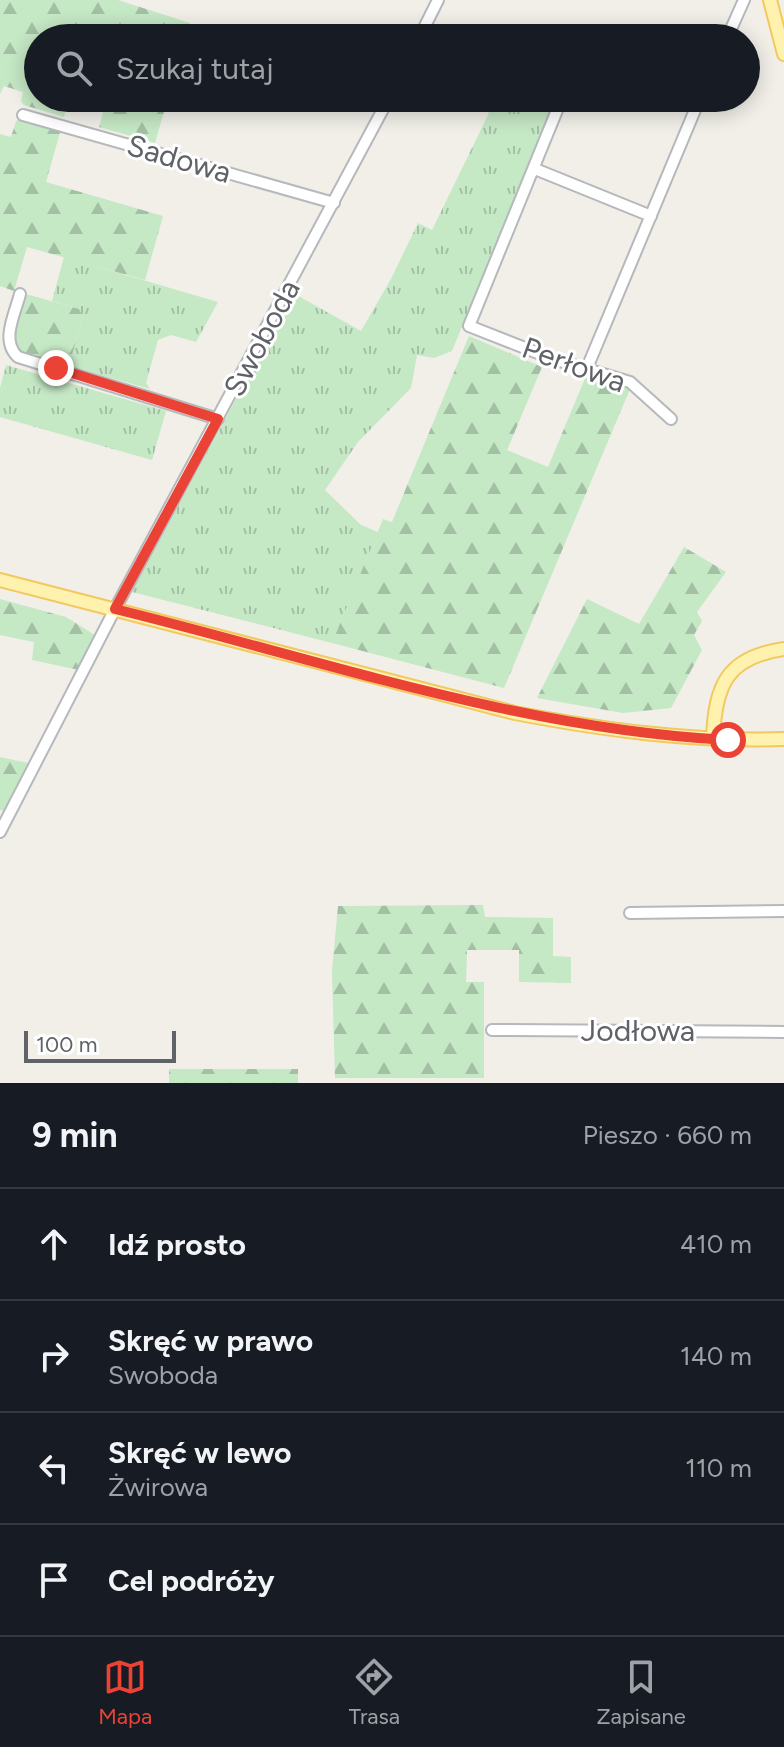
<!DOCTYPE html>
<html lang="pl">
<head>
<meta charset="utf-8">
<style>
  :root { --surface:#171b24; --page:#242831; --text:#f1f3f6; --muted:#9ea1a6; --line:#363941; --accent:#ea4335 }
  body { margin:0; font-family:Figtree,sans-serif; background:var(--page); color:var(--text) }
  .scale { position:absolute; left:24px; bottom:20px; width:152px; box-sizing:border-box; padding-left:8px; border:4px solid #5f6368; border-top:0; font-size:22px; line-height:28px; white-space:nowrap; color:#5f6368; -webkit-text-stroke:6px #fff; paint-order:stroke }
  .stop { position:absolute; width:24px; height:24px; margin:-18px; border:6px solid #ea4335; border-radius:50%; background:#fff }
  .stop.end { background:#ea4335; border-color:#fff; box-shadow:0 2px 8px #0008 }
  .list { margin:0; padding:0; list-style:none }
  h2 { display:flex; justify-content:space-between; align-items:center; height:104px; margin:0; padding:0 32px; font-size:34px }
  h2 small { font-size:26px; font-weight:400; color:var(--muted) }
  .list li { display:grid; grid-template-columns:52px 1fr auto; gap:24px; align-items:center; box-sizing:border-box; height:112px; padding:0 32px; border-top:2px solid var(--line) }
  .list b { display:block; font-size:30px; white-space:nowrap }
  .list p { margin:0; font-size:26px; white-space:nowrap; color:var(--muted) }
  .list em { font-size:26px; font-style:normal; color:var(--muted) }
  .icon { flex:none; width:44px; height:44px; fill:none; stroke:currentColor; stroke-width:2; stroke-linecap:round; stroke-linejoin:round }
  .map { position:relative; flex:none; width:784px; height:1083px; overflow:hidden }
  .search { position:absolute; background:var(--surface); box-shadow:0 4px 20px #0003; left:24px; right:24px; top:24px; height:88px; display:flex; align-items:center; gap:20px; box-sizing:border-box; padding:0 28px; border-radius:44px; color:var(--muted); font-size:30px }
  .sheet { height:552px; background:var(--surface) }
  nav { display:flex; justify-content:space-around; align-items:center; box-sizing:border-box; height:112px; border-top:2px solid var(--line); background:var(--surface); font-size:22px; color:var(--muted) }
  nav a { display:grid; justify-items:center; gap:4px }
  nav .on { color:var(--accent) }
  .map>svg:first-child { display:block }
</style>
</head>
<body>
<div class="map">
<svg width="784" height="1083" viewBox="0 0 784 1083">
  <defs>
    <pattern id="grass-tufts" width="24" height="20" patternUnits="userSpaceOnUse" patternTransform="scale(2)"><rect width="24" height="20" fill="#c5e8c5"/><path d="M3 7l-1-3M5 7V3M7 7l1-3M15 17l-1-3M17 17v-4M19 17l1-3" fill="none" stroke="#a3c0a4"/></pattern>
    <pattern id="forest-firs" width="22" height="20" patternUnits="userSpaceOnUse" patternTransform="scale(2)"><rect width="22" height="20" fill="#c5e8c5"/><path d="M5 1l3.5 6h-7zM16 11l3.5 6h-7z" fill="#a3c0a4"/></pattern>
  </defs>
  <rect width="100%" height="100%" fill="#f1efe8"/>
  <g fill="url(#grass-tufts)">
    <polygon points="480,98 556,98 452,351 434,358 417,355 411,388 358,442 325,490 361,525 378,532 332,643 132,592 293,293 361,331 391,279 418,223 432,230 489,113 476,106"/>
    <polygon points="64,257 218,302 196,342 171,335 158,340 146,383 150,389 69,366 83,317 79,309 52,301"/>
    <polygon points="6,365 166,411 152,460 0,417 0,388"/>
  </g>
  <g fill="url(#forest-firs)">
    <polygon points="0,0 118,0 190,23 185,38 38,38 38,98 69,98 64,117 24,105 21,101 23,92 4,86 0,94"/>
    <polygon points="107,98 168,98 155,143 99,127"/>
    <polygon points="21,118 61,129 46,182 163,216 145,280 27,247 14,291 0,286 0,134 11,137 16,121"/>
    <polygon points="26,294 79,309 83,317 69,366 14,351 11,343"/>
    <polygon points="469,336 542,367 507,450 548,467 586,376 630,389 504,688 332,643 383,519 392,522"/>
    <polygon points="684,547 726,572 697,612 702,621 694,635 702,650 671,708 623,713 537,698 587,599 639,624"/>
    <polygon points="0,599 66,617 98,637 79,670 32,660 34,642 0,635"/>
    <polygon points="0,757 28,763 4,811 0,810"/>
    <polygon points="483,905 485,917 553,918 553,956 571,957 571,983 519,982 519,950 467,950 466,982 484,982 484,1078 335,1078 332,970 338,906"/>
    <rect x="169" y="1069" width="129" height="14"/>
  </g>
  <g fill="none" stroke-linecap="round" stroke-linejoin="round">
    <defs>
      <g id="minor">
        <polyline points="419,38 438,0"/>
        <polyline points="727,38 744,0"/>
        <polyline points="562,98 469,326 553,359 630,382 671,419"/>
        <polyline points="23,115 334,203"/>
        <polyline points="535,169 651,216"/>
        <path d="M 20,294 C 15,314 0,341 18,357 L 218,419"/>
        <polyline points="587,368 700,98"/>
        <polyline points="0,832 115,609 389,98"/>
        <polyline points="630,913 784,911"/>
        <polyline points="492,1030 784,1032"/>
      </g>
      <g id="major">
        <polyline points="770,0 784,54"/>
        <path d="M 0,580 L 515,713 C 604,730 693,742 784,739"/>
        <path d="M 713,739 C 715,685 727,657 784,649"/>
      </g>
    </defs>
    <use href="#minor" stroke="#b5b8bc" stroke-width="14"/>
    <use href="#major" stroke="#f2c960" stroke-width="16"/>
    <use href="#minor" stroke="#fff" stroke-width="10"/>
    <use href="#major" stroke="#fff2af" stroke-width="12"/>
  </g>
  <g fill="none" stroke-linecap="round" stroke-linejoin="round">
    <path stroke="#ea4335" stroke-width="10" d="M 56,368 L 218,419 L 115,609 C 318,659 518,729 728,740"/>
  </g>
  <g text-anchor="middle" stroke-width="6" stroke-linejoin="round" paint-order="stroke">
    <g font-size="30" fill="#5f6368" stroke="#fff">
      <text transform="translate(179 159) rotate(16)" y="10">Sadowa</text>
      <text transform="translate(262 338) rotate(-62)" y="10">Swoboda</text>
      <text transform="translate(574 365) rotate(20)" y="10">Perłowa</text>
      <text x="638" y="1041">Jodłowa</text>
    </g>
  </g>
</svg>
<div class="scale">100 m</div>
<div class="stop" style="left:728px;top:740px"></div>
<div class="stop end" style="left:56px;top:368px"></div>
<div class="search"><svg class="icon" aria-label="search" viewBox="0 0 24 24"><circle cx="10" cy="10" r="6"/><path d="M15 15l6 6"/></svg>Szukaj tutaj</div>
</div>
<section class="sheet">
<h2>9 min<small>Pieszo · 660 m</small></h2>
<ul class="list">
<li><svg class="icon" aria-label="ahead" viewBox="0 0 24 24"><path d="M12 20V5M6 11l6-6 6 6"/></svg><div><b>Idź prosto</b></div><em>410 m</em></li>
<li><svg class="icon" aria-label="right" viewBox="0 0 24 24"><path d="M7 20v-9h11M14 6l5 5-5 5"/></svg><div><b>Skręć w prawo</b><p>Swoboda</p></div><em>140 m</em></li>
<li><svg class="icon" aria-label="left" viewBox="0 0 24 24"><path d="M17 20v-9H6M10 6l-5 5 5 5"/></svg><div><b>Skręć w lewo</b><p>Żwirowa</p></div><em>110 m</em></li>
<li><svg class="icon" aria-label="arrive" viewBox="0 0 24 24"><path d="M6 21V4h12l-3 4 3 4H6"/></svg><div><b>Cel podróży</b></div></li>
</ul>
</section>
<nav>
<a class="on"><svg class="icon" aria-label="map" viewBox="0 0 24 24"><path d="M3 6l6-2 6 2 6-2v14l-6 2-6-2-6 2zM9 4v14M15 6v14"/></svg>Mapa</a>
<a><svg class="icon" aria-label="directions" viewBox="0 0 24 24"><path d="M12 3l9 9-9 9-9-9zM9 14v-3h6M13 9l2 2-2 2"/></svg>Trasa</a>
<a><svg class="icon" aria-label="saved" viewBox="0 0 24 24"><path d="M7 4h10v16l-5-4-5 4z"/></svg>Zapisane</a>
</nav>
</body>
</html>
